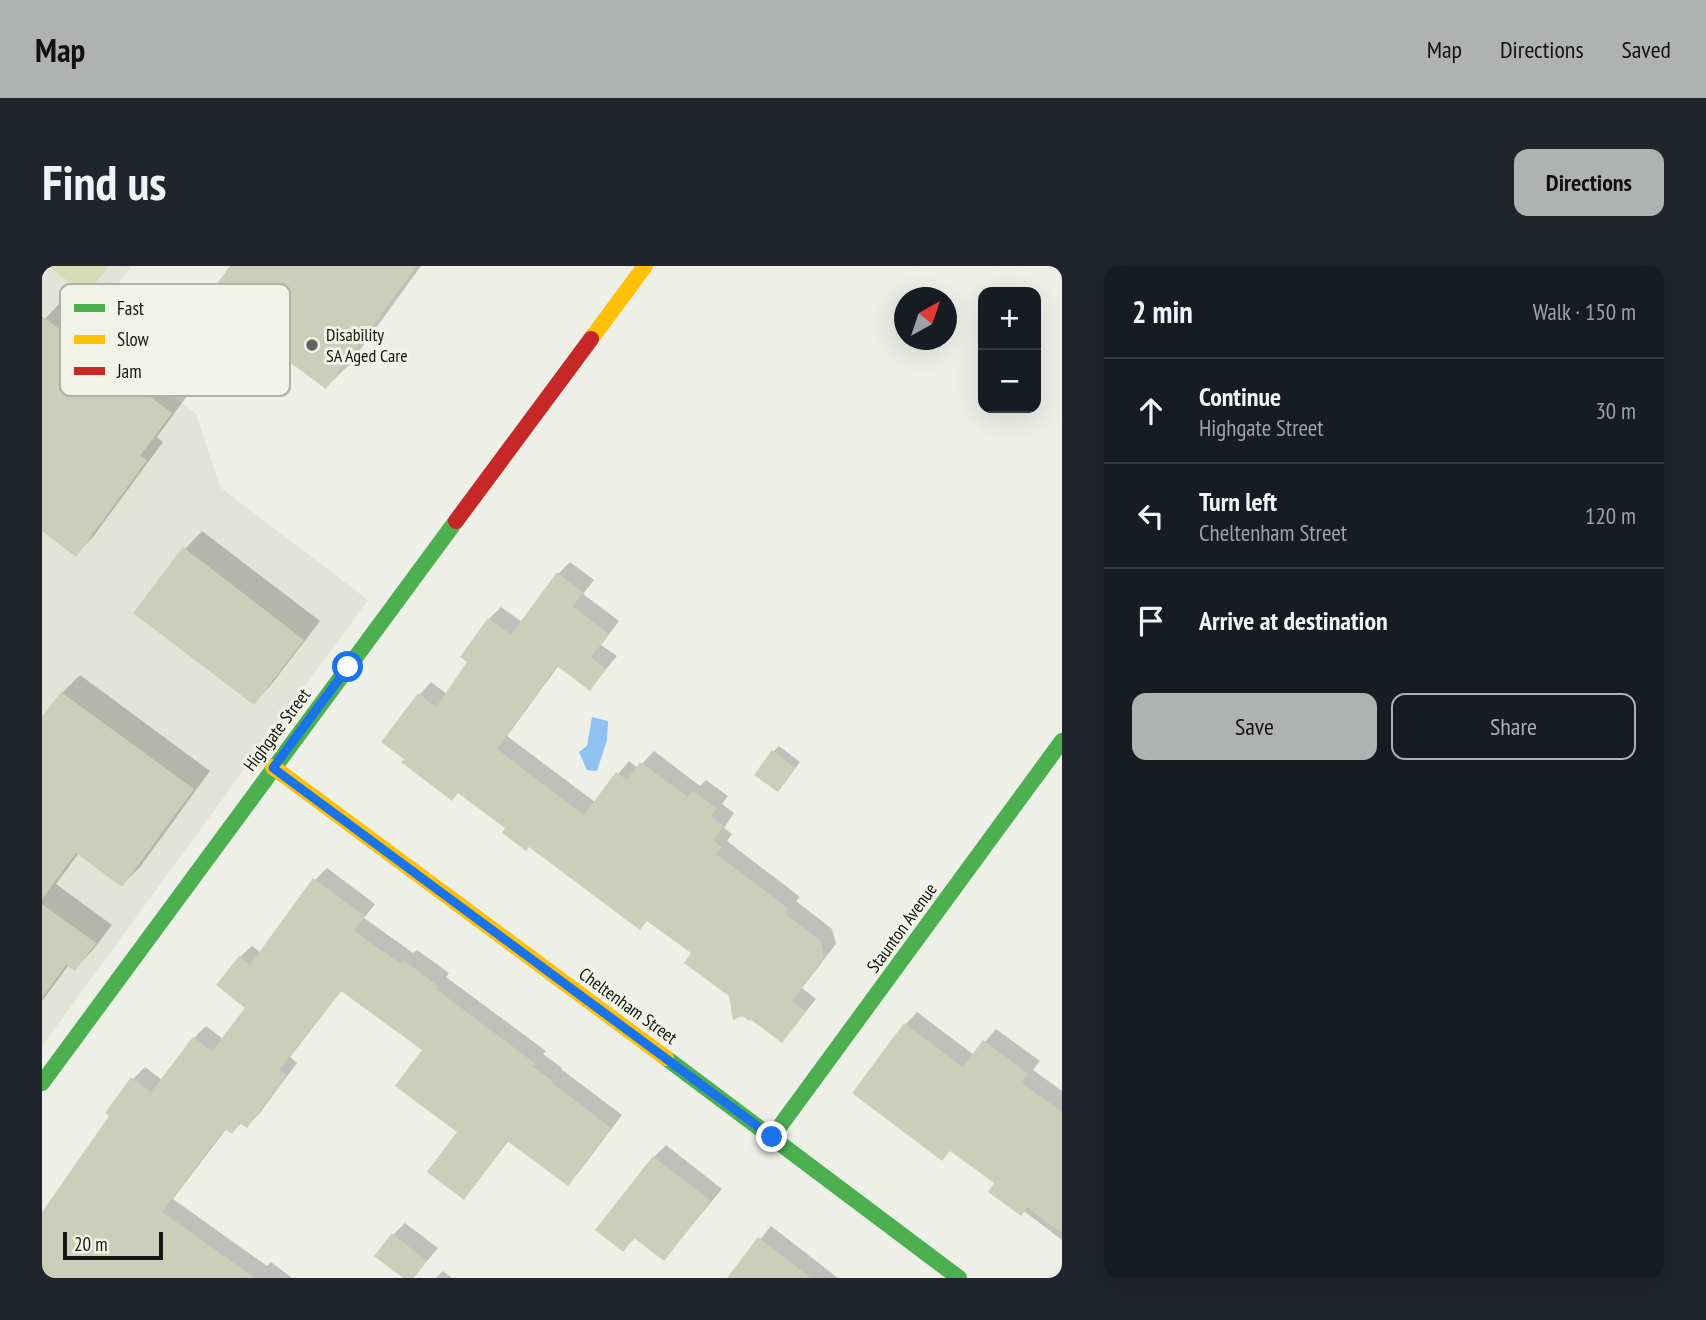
<!DOCTYPE html>
<html lang="en">
<head>
<meta charset="utf-8">
<style>
  :root { --surface:#171b24; --page:#20242c; --text:#f1f3f6; --muted:#9ea1a6; --line:#363941; --accent:#b0b2b1 }
  body { margin:0; font-family:"PT Sans Narrow",sans-serif; background:var(--page); color:var(--text) }
  .controls { position:absolute; right:21px; top:21px; display:grid; overflow:hidden; border-radius:14px; box-shadow:0 7px 28px #0002 }
  .controls button { width:63px; height:63px; display:grid; place-items:center; padding:0; border:0; border-bottom:2px solid var(--line); background:var(--surface); color:var(--text); font:35px sans-serif }
  .compass { position:absolute; left:852px; top:21px; width:63px; height:63px; border-radius:50%; background:var(--surface); box-shadow:0 7px 28px #0002; rotate:40deg }
  .scale { position:absolute; left:21px; bottom:18px; width:100px; box-sizing:border-box; padding-left:7px; border:4px solid #151611; border-top:0; font-size:19px; line-height:24px; white-space:nowrap; color:#151611; -webkit-text-stroke:5px #f0f3e5; paint-order:stroke }
  .stop { position:absolute; width:21px; height:21px; margin:-16px; border:5px solid #1a73e8; border-radius:50%; background:#fff }
  .stop.end { background:#1a73e8; border-color:#fff; box-shadow:0 2px 7px #0008 }
  .list { margin:0; padding:0; list-style:none }
  h2 { display:flex; justify-content:space-between; align-items:center; height:91px; margin:0; padding:0 28px; font-size:30px }
  h2 small { font-size:23px; font-weight:400; color:var(--muted) }
  .list li { display:grid; grid-template-columns:46px 1fr auto; gap:21px; align-items:center; box-sizing:border-box; height:105px; padding:0 28px; border-top:2px solid var(--line) }
  .list b { display:block; font-size:26px; white-space:nowrap }
  .list p { margin:0; font-size:23px; white-space:nowrap; color:var(--muted) }
  .list em { font-size:23px; font-style:normal; color:var(--muted) }
  .actions { display:flex; gap:14px; padding:21px 28px }
  .actions a { flex:1; padding:16px 0; border:2px solid var(--accent); border-radius:14px; text-align:center; font-size:24px; color:var(--accent) }
  .actions .main { background:var(--accent); color:#111 }
  .icon { flex:none; width:38px; height:38px; fill:none; stroke:currentColor; stroke-width:2; stroke-linecap:round; stroke-linejoin:round }
  .map { position:relative; flex:none; width:1020px; height:1012px; overflow:hidden; border-radius:14px }
  header { display:flex; align-items:center; gap:42px; box-sizing:border-box; height:98px; padding:0 35px; background:var(--accent); color:#111 }
  header strong { font-size:33px }
  nav { display:flex; gap:38px; margin-inline-start:auto; font-size:24px }
  .intro { display:flex; align-items:center; justify-content:space-between; box-sizing:border-box; height:168px; padding:0 42px }
  h1 { margin:0; font-size:49px }
  .button { padding:18px 32px; border-radius:14px; background:var(--accent); color:#111; font-size:24px; font-weight:700 }
  main { display:flex; gap:42px; padding:0 42px }
  aside { flex:1; background:var(--surface); border-radius:14px; box-shadow:0 7px 28px #0002 }
  .map>svg:first-child { display:block }
</style>
</head>
<body>
<header>
<strong>Map</strong>
<nav><a>Map</a><a>Directions</a><a>Saved</a></nav>
</header>
<div class="intro"><h1>Find us</h1><a class="button">Directions</a></div>
<main>
<div class="map">
<svg width="1020" height="1012" viewBox="0 0 1020 1012">
  <rect width="100%" height="100%" fill="#eef0e8"/>
  <polygon fill="#e1e4d6" points="0,0 89,0 43,61 154,148 178,221 326,334 0,780"/>
  <polygon fill="#d6ddb6" points="6,0 67,0 44,29"/>
  <polygon fill="#8fc2f1" points="550,451 566,455 565,474 555,505 545,504 537,486 545,480"/>
  <g fill="#0003">
    <polygon points="190,0 379,0 307,99 284,121"/>
    <polygon points="20,35 146,129 115,171 121,176 51,271 34,288 0,263 0,56"/>
    <polygon points="160,265 278,355 229,419 212,437 143,283"/>
    <polygon points="528,296 552,314 541,328 577,355 559,379 575,390 548,423 517,399 465,470 553,536 587,495 596,502 612,485 658,520 664,514 686,530 680,538 692,547 682,562 690,568 685,575 758,631 754,635 790,663 794,678 760,722 774,733 740,775 689,729 652,687 342,476 378,428 389,416 405,428 428,396 447,353 459,341 480,356 516,308"/>
    <polygon points="38,409 168,505 98,601 80,619 37,587 14,618 70,659 50,685 33,703 27,699 0,735 0,454 20,427"/>
    <polygon points="737,480 758,496 742,518 731,486"/>
    <polygon points="285,602 333,638 322,652 371,687 375,684 407,707 404,711 504,785 501,788 520,802 519,803 580,849 537,906 525,918 467,874 433,919 421,931 417,865 382,783 300,724 248,791 255,797 217,848 205,860 200,856 190,866 185,862 131,933 225,1000 229,996 250,1012 6,1012 0,1007 0,948 69,850 91,813 103,801 120,814 152,772 164,760 181,773 206,741 198,691 210,680 219,687 273,614"/>
    <polygon points="875,746 932,789 954,763 998,795 991,804 1020,825 1020,974 982,945 954,917 864,758"/>
    <polygon points="624,879 680,923 622,993 594,971 581,984 612,891"/>
    <polygon points="363,957 396,982 371,1012 364,1012 351,969"/>
    <polygon points="729,960 796,1012 687,1012"/>
    <polygon points="401,1005 410,1012 394,1012"/>
  </g>
  <g fill="#cbceb8">
    <polygon points="188,0 375,0 284,123 163,34"/>
    <polygon points="0,50 130,147 98,190 105,194 34,291 0,265"/>
    <polygon points="141,281 262,374 212,439 91,347"/>
    <polygon points="515,306 541,326 531,340 567,368 549,391 564,403 548,425 515,400 455,483 542,549 574,506 585,514 598,496 646,531 651,525 675,543 669,551 682,560 671,574 680,581 674,588 747,643 743,648 779,675 782,691 750,735 764,746 740,777 708,753 707,755 700,750 691,754 687,730 642,697 649,687 605,655 598,664 487,581 484,585 460,567 463,562 416,527 410,535 359,496 362,493 339,476 376,427 394,441 425,396 418,391 446,352 469,369"/>
    <polygon points="19,426 152,523 80,621 34,587 0,633 0,451"/>
    <polygon points="730,484 753,502 736,526 712,509"/>
    <polygon points="271,612 323,650 312,665 359,698 361,694 396,720 394,723 494,798 491,801 510,814 509,816 569,862 526,920 465,875 422,934 385,906 415,866 353,820 380,784 299,725 237,804 245,809 205,862 198,857 190,868 183,863 120,946 213,1012 0,1012 0,946 67,850 63,847 89,811 109,826 151,771 170,785 203,742 174,719 197,690 208,699"/>
    <polygon points="0,638 54,677 33,705 24,699 0,732"/>
    <polygon points="862,757 921,801 941,774 987,808 980,817 1020,846 1020,967 985,942 979,950 946,926 952,917 908,885 900,895 810,827"/>
    <polygon points="611,890 669,935 622,995 592,972 581,986 553,964"/>
    <polygon points="350,967 385,995 372,1012 361,1012 332,990"/>
    <polygon points="716,971 769,1012 685,1012"/>
  </g>
  <g fill="none" stroke-linecap="round" stroke-linejoin="round">
    <g stroke="#4caf50" stroke-width="16">
      <polyline points="624,792 917,1012"/>
      <polyline points="0,817 414,255"/>
      <polyline points="730,871 1020,475"/>
    </g>
    <g stroke="#ffc107" stroke-width="16">
      <polyline points="549,73 603,0"/>
      <polyline points="231,501 624,792"/>
    </g>
    <polyline stroke="#c62828" stroke-width="16" points="414,255 549,73"/>
  </g>
  <g fill="none" stroke-linecap="round" stroke-linejoin="round">
    <polyline stroke="#1a73e8" stroke-width="9" points="306,401 231,502 730,871"/>
  </g>
  <circle fill="#61625c" stroke="#f0f3e5" stroke-width="2.5" cx="270" cy="79" r="7"/>
  <g text-anchor="middle" stroke-width="6" stroke-linejoin="round" paint-order="stroke">
    <g font-size="18" fill="#151611" stroke="#f0f3e5" text-anchor="start">
      <text x="284" y="75">Disability<tspan x="284" dy="21">SA Aged Care</tspan></text>
    </g>
    <g font-size="18" fill="#151611" stroke="#f0f3e5">
      <text transform="translate(235 464) rotate(-53)" y="6">Highgate Street</text>
      <text transform="translate(860 662) rotate(-54)" y="6">Staunton Avenue</text>
      <text transform="translate(586 740) rotate(36)" y="6">Cheltenham Street</text>
    </g>
  </g>
  <rect x="18" y="18" width="230" height="112" rx="10" fill="#f0f3e5" stroke="#aeb1a5" stroke-width="2"/>
  <rect x="32" y="38" width="31" height="8" fill="#4caf50"/>
  <rect x="32" y="69" width="31" height="9" fill="#ffc107"/>
  <rect x="32" y="101" width="31" height="8" fill="#c62828"/>
  <g font-size="19" fill="#151611">
    <text x="75" y="49">Fast</text>
    <text x="75" y="80">Slow</text>
    <text x="75" y="112">Jam</text>
  </g>
</svg>
<div class="controls">
<button>+</button>
<button>−</button>
</div>
<svg class="compass" viewBox="-18 -18 36 36"><path d="M0-13l5 13h-10z" fill="#e53935"/><path d="M0 13l5-13h-10z" fill="#9ea1a6"/></svg>
<div class="scale">20 m</div>
<div class="stop" style="left:306px;top:401px"></div>
<div class="stop end" style="left:730px;top:871px"></div>
</div>
<aside>
<h2>2 min<small>Walk · 150 m</small></h2>
<ul class="list">
<li><svg class="icon" aria-label="ahead" viewBox="0 0 24 24"><path d="M12 20V5M6 11l6-6 6 6"/></svg><div><b>Continue</b><p>Highgate Street</p></div><em>30 m</em></li>
<li><svg class="icon" aria-label="left" viewBox="0 0 24 24"><path d="M17 20v-9H6M10 6l-5 5 5 5"/></svg><div><b>Turn left</b><p>Cheltenham Street</p></div><em>120 m</em></li>
<li><svg class="icon" aria-label="arrive" viewBox="0 0 24 24"><path d="M6 21V4h12l-3 4 3 4H6"/></svg><div><b>Arrive at destination</b></div></li>
</ul>
<div class="actions"><a class="main">Save</a><a>Share</a></div>
</aside>
</main>
</body>
</html>
